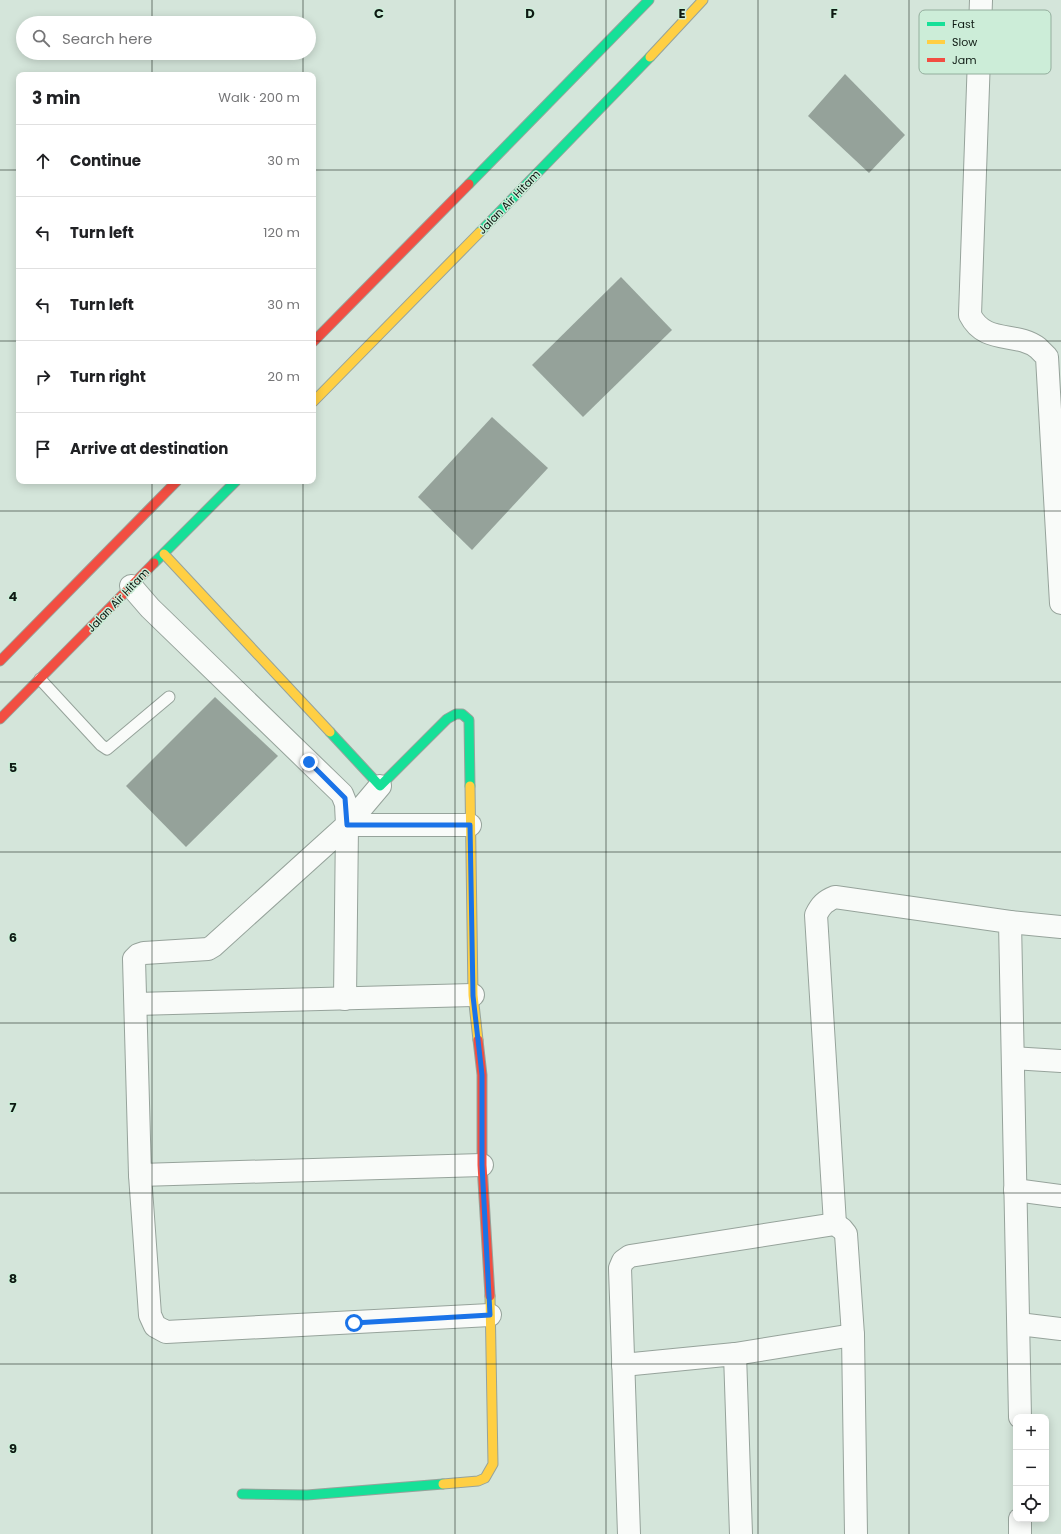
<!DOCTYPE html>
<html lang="en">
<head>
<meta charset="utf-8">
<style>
  :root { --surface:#fff; --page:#f2f2f2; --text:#202124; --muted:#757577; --line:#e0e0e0 }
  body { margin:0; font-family:Poppins,sans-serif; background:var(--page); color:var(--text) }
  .controls { position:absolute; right:12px; bottom:12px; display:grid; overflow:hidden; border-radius:8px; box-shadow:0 2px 10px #0003 }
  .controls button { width:36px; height:36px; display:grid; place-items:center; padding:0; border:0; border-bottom:1px solid var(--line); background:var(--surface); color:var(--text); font:20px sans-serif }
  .stop { position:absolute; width:12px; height:12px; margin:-9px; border:3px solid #1a73e8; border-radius:50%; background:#fff }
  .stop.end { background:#1a73e8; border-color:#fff; box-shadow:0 1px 4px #0008 }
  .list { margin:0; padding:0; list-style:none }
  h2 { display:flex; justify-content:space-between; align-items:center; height:52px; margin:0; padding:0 16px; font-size:17px }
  h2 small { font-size:13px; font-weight:400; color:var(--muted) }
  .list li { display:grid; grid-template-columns:26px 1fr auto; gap:12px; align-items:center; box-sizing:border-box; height:72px; padding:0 16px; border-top:1px solid var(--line) }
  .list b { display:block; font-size:15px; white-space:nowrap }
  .list em { font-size:13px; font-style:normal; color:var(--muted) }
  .icon { flex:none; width:22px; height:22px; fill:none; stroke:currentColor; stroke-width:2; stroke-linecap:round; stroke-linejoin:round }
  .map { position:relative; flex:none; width:1061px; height:1534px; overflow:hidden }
  .search { position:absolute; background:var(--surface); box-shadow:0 2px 10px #0003; left:16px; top:16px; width:300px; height:44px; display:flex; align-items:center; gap:10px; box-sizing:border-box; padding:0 14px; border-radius:22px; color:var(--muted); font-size:15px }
  .panel { position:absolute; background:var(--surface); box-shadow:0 2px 10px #0003; left:16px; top:72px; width:300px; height:412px; border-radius:8px }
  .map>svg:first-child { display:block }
</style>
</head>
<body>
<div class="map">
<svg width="1061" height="1534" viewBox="0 0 1061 1534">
  <rect width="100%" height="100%" fill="#d4e5da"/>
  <g fill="#95a29a">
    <polygon points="845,74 905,135 869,173 808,116"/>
    <polygon points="621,277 672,330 583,417 532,365"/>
    <polygon points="492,417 548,468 472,550 418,497"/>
    <polygon points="215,697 278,756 186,847 126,786"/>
  </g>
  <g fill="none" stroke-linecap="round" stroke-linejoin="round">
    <defs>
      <polyline id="lane" points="40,679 101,745 107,749 169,697"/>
      <g id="street">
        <path d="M 981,0 L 970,315 C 985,345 1016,331 1038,348 C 1041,351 1044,354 1047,357 L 1061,603"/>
        <polyline points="131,586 150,608 342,794 346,804 347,825 213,946 208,949 144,953 138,955 134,959 140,1175 150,1315 155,1326 166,1332 490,1315"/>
        <polyline points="347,825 470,825"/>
        <polyline points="1010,922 1061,927"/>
        <polyline points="345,999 347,825 380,786"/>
        <polyline points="136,1004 473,995"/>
        <polyline points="1013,1058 1061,1061"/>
        <polyline points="140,1175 482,1165"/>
        <polyline points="1015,1190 1061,1196"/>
        <path d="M 835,1224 L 816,915 C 821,905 825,901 835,897 L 1010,922 L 1020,1417"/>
        <polyline points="1019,1324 1061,1329"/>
        <polyline points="735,1354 853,1335"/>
        <polyline points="623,1365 735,1354 741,1534"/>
        <polyline points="1020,1519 1020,1534"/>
        <polyline points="629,1534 620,1268 623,1261 630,1256 835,1224 842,1229 846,1234 853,1335 856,1534"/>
      </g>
      <g id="fast">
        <polyline points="469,184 649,0"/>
        <polyline points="480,232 650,57"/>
        <polyline points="154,563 236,481"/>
        <polyline points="330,732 380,786 447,719 456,714 462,714 469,720 470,786"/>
        <polyline points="242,1494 307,1495 443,1484"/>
      </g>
      <g id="slow">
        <polyline points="650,57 703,0"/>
        <polyline points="313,402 480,232"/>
        <polyline points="164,554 330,732"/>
        <polyline points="470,786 473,995 478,1040"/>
        <polyline points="443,1484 478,1481 485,1478 493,1464 490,1296"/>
      </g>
      <g id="jam">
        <polyline points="313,342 469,184"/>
        <polyline points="0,661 177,481"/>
        <polyline points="0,719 154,563"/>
        <polyline points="478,1040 482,1075 482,1165 490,1296"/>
      </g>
    </defs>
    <use href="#lane" stroke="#96a39b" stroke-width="13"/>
    <use href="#street" stroke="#96a39b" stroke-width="24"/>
    <use href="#fast" stroke="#96a39b" stroke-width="11"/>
    <use href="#slow" stroke="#96a39b" stroke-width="11"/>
    <use href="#jam" stroke="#96a39b" stroke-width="11"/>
    <use href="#lane" stroke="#f9fbf9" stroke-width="11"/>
    <use href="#street" stroke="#f9fbf9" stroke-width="22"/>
    <use href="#fast" stroke="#16e098" stroke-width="9"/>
    <use href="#slow" stroke="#ffcf43" stroke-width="9"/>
    <use href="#jam" stroke="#f24e42" stroke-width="9"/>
  </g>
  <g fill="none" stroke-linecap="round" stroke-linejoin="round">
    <polyline stroke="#1a73e8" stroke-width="5" points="309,762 345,798 347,825 470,825 473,996 482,1075 482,1165 490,1315 354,1323"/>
  </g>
  <path fill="none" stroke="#0e1a13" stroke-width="1" stroke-opacity="0.55" d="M 152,0 L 152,23M 303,0 L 303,23M 455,0 L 455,1534M 606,0 L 606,1534M 758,0 L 758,1534M 909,0 L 909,1534M 152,53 L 152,75M 303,53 L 303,75M 0,170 L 19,170M 313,170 L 1061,170M 0,341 L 19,341M 313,341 L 1061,341M 152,481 L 152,1534M 303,481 L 303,1534M 0,511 L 1061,511M 0,682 L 1061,682M 0,852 L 1061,852M 0,1023 L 1061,1023M 0,1193 L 1061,1193M 0,1364 L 1061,1364"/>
  <g text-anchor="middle" stroke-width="3" stroke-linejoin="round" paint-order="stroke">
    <g font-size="11" fill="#0e1a13" stroke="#ccedd8">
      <text transform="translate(509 202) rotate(-46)" y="4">Jalan Air Hitam</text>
      <text transform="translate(118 600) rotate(-46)" y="4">Jalan Air Hitam</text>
    </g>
  </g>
  <rect x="919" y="10" width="132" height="64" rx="6" fill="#ccedd8" stroke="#93ae9d" stroke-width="1"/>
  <rect x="927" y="22" width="18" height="4" fill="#16e098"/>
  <rect x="927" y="40" width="18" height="4" fill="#ffcf43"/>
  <rect x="927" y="58" width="18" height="4" fill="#f24e42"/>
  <g font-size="11" fill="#0e1a13">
    <text x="952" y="28">Fast</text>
    <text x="952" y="46">Slow</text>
    <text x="952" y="64">Jam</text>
  </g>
  <g font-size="13" text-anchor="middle" font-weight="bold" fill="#0e1a13" stroke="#ccedd8" stroke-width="3" stroke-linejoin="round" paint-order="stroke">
    <text x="379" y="18">C</text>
    <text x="530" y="18">D</text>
    <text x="682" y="18">E</text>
    <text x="834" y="18">F</text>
    <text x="13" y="601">4</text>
    <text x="13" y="772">5</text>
    <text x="13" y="942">6</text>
    <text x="13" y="1112">7</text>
    <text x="13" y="1283">8</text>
    <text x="13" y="1453">9</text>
  </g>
</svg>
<div class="controls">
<button>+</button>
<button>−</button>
<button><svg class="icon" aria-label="locate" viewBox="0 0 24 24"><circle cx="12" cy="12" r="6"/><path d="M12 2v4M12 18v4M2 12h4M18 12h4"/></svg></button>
</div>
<div class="stop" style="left:354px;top:1323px"></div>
<div class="stop end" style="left:309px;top:762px"></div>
<div class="search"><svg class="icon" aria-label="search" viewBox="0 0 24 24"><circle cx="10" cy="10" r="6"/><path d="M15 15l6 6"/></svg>Search here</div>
<section class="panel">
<h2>3 min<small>Walk · 200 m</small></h2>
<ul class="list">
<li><svg class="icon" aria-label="ahead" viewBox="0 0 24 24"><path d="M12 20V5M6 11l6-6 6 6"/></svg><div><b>Continue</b></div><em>30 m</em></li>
<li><svg class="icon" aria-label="left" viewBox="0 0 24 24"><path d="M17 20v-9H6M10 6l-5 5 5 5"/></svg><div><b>Turn left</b></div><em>120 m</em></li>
<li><svg class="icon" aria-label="left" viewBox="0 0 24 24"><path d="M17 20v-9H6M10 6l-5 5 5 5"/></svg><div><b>Turn left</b></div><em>30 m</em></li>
<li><svg class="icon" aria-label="right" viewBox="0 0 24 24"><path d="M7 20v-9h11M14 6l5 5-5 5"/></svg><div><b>Turn right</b></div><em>20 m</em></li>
<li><svg class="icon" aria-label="arrive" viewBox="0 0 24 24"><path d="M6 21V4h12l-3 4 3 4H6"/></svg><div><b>Arrive at destination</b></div></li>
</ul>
</section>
</div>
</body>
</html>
